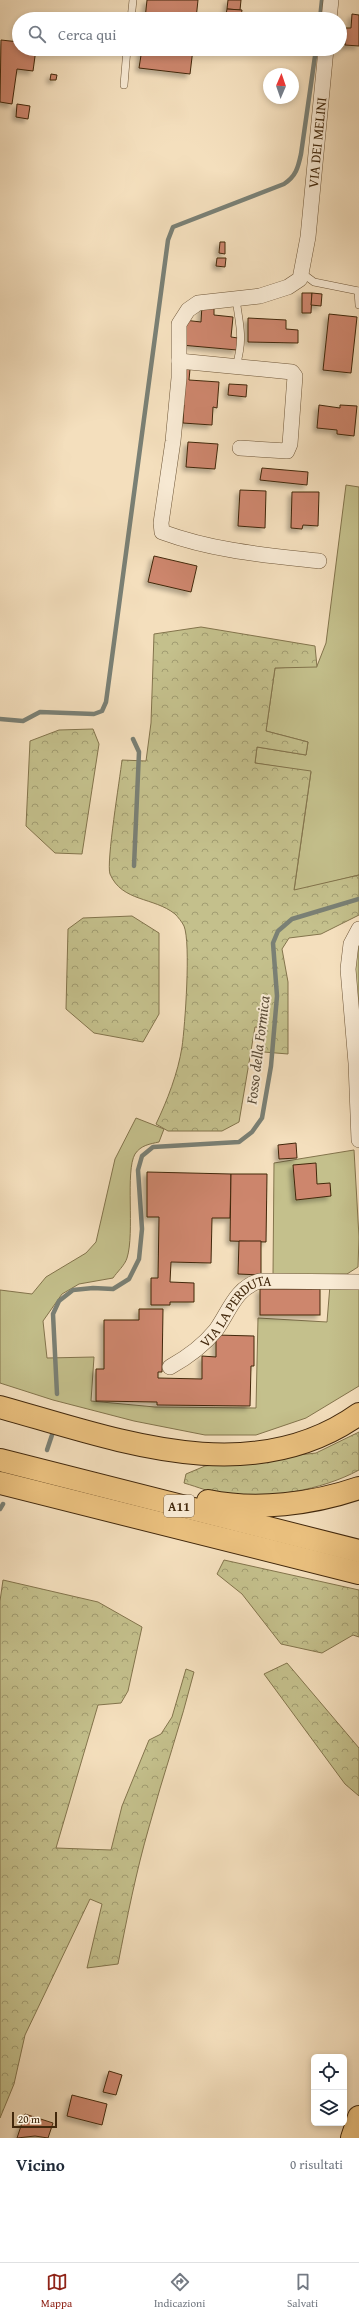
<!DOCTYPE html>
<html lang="it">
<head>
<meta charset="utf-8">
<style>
  :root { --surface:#fff; --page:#f6f6f7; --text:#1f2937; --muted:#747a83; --line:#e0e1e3; --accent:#8f2418 }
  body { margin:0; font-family:"Gentium Book Plus",serif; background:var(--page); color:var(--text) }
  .controls { position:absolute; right:12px; bottom:12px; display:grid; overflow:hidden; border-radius:6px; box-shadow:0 2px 6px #0003 }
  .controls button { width:36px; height:36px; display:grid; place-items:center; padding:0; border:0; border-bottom:1px solid var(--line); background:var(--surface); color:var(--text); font:20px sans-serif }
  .compass { position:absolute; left:263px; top:68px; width:36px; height:36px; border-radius:50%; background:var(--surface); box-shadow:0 2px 6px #0003; rotate:2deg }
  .scale { position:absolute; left:12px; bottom:10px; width:45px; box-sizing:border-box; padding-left:4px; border:2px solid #42280c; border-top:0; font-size:11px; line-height:14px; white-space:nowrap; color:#42280c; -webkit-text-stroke:3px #f8ead4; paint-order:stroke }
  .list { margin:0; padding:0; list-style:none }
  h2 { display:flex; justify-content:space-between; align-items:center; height:52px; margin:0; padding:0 16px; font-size:17px }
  h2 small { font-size:13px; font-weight:400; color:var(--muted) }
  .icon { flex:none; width:22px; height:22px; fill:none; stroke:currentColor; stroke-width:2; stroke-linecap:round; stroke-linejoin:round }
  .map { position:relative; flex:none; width:359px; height:2138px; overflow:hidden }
  .search { position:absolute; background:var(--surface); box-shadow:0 2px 6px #0003; left:12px; right:12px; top:12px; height:44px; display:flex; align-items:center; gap:10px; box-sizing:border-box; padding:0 14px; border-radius:22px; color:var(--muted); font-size:15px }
  .sheet { height:124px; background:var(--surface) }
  nav { display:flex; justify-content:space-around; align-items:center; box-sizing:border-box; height:56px; border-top:1px solid var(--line); background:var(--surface); font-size:11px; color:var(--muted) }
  nav a { display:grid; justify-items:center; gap:2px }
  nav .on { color:var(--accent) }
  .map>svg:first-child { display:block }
</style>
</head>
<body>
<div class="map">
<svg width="359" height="2138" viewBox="0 0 359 2138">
  <defs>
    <pattern id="forest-crowns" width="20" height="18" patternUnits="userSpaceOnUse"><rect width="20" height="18" fill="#c4c08c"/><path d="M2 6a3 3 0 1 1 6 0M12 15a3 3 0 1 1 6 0" fill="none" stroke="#a19c71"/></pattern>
    <filter id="shadow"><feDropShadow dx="-3.5" dy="3.5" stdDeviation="2" flood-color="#0004"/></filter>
  </defs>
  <rect width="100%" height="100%" fill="#f4dfbd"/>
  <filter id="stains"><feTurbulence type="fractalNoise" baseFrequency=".005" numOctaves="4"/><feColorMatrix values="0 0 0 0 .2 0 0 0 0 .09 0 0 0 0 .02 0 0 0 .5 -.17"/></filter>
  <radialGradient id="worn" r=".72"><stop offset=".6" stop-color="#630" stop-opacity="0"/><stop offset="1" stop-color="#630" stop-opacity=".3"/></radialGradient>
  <g fill="#c4c08c" stroke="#83744c">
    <polygon points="346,485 359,487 359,875 294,891 311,772 255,763 257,747 306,755 308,742 266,731 275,668 317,666 326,643"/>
    <polygon points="359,940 359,1045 354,959"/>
    <path d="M 136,1118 L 164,1129 L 159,1142 C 150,1144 141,1145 135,1154 C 125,1171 135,1233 127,1258 C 125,1265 117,1272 113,1278 L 79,1284 L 62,1294 L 43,1321 L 47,1358 L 94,1357 L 91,1401 L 155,1407 L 256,1408 L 258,1318 L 327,1322 L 330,1285 L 359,1286 L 359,1386 L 306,1418 L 256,1435 L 205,1435 L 134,1421 L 53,1400 L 0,1383 L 0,1290 L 32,1294 L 46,1277 L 86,1253 L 96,1242 L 115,1159 Z"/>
    <polygon points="354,1150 359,1237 358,1267 347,1274 273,1275 274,1163"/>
  </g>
  <g fill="url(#forest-crowns)" stroke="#83744c">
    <path d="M 201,627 L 315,646 L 317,667 L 275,668 L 266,731 L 308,742 L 306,755 L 257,747 L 255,763 L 311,771 L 294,890 L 359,875 L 359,915 L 321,934 L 289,938 L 282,949 L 288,982 L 288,1054 L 264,1052 L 265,1028 L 255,1027 L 239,1122 L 222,1131 L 168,1131 L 156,1124 C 167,1101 178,1073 182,1047 C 185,1026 191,943 184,926 C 182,922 178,917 175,914 C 154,897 122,902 110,874 C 106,863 120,778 122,760 L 146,761 L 151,723 L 154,634 Z"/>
    <polygon points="93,729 99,744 82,854 55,853 26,826 30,741 59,730"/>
    <polygon points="132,916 159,933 159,1014 143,1042 94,1033 66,1009 68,929 83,918"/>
    <path d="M 359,1432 L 359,1470 C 320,1491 270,1498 226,1495 C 212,1493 198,1487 184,1483 L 186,1474 L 205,1466 L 316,1453 Z"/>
    <polygon points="224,1560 359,1590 359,1637 353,1635 322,1653 281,1644 242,1594 217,1574"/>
    <path d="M 3,1580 L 98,1602 L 142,1627 L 128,1691 L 121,1703 L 98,1705 L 56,1848 L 111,1850 L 122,1806 L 149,1740 L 161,1734 L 172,1717 L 186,1669 L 194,1672 C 181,1724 163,1775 149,1827 C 136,1872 127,1918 118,1964 L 87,1968 L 102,1904 L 90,1899 L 25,2035 L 14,2084 L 0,2118 L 0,1601 Z"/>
    <polygon points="287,1663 359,1748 359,1796 345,1784 264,1674"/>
  </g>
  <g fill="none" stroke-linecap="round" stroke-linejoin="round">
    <g stroke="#7a8075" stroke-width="4.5">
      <polyline points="320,19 322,0"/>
      <path d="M 0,719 L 23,721 L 40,712 L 94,714 L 102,711 L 106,702 L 168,240 L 173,227 L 284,184 C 296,176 298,168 301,154 L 316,49"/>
      <polyline points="133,739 139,752 134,866"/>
      <polyline points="57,1394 53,1314 59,1301 73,1290 93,1288 113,1289 129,1279 139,1259 142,1229 138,1170 142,1156 153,1147 239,1142 252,1132 262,1118 271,1066 277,996 273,943 278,931 292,919 359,899"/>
      <polyline points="47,1450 52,1435"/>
      <polyline points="0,1509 3,1504"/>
    </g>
  </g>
  <g fill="#cd866d" stroke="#42280c" filter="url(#shadow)">
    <polygon points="147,0 198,0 196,19 145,19"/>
    <polygon points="228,0 241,0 240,10 227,9"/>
    <polygon points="227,9 242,10 241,16 226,15"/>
    <polygon points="352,14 359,15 359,46 345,45 346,28 351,28"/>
    <polygon points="1,40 19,42 19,49 36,49 33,71 17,69 12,104 0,102"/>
    <polygon points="142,49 193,49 190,74 139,68"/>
    <polygon points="51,74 57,75 56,80 50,80"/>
    <polygon points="17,104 30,106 28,119 16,117"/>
    <polygon points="220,242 225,242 225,254 219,253"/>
    <polygon points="217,258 226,258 225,267 216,266"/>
    <polygon points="302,293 312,293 311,313 302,313"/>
    <polygon points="312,293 322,294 321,306 311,305"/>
    <polygon points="202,305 214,306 214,315 233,317 231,337 238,338 237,350 181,345 184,320 201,322"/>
    <polygon points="329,314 357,317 351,373 323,370"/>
    <polygon points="248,318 286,320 286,329 298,330 298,343 248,342"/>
    <polygon points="182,368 190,369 189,380 219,382 217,408 213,407 212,425 183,423 184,405 179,404"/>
    <polygon points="229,384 247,385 246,397 228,395"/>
    <polygon points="319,405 340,408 340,405 357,406 354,436 337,434 337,430 317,428"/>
    <polygon points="188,442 218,444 215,469 186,467"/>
    <polygon points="262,468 308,472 307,485 260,480"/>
    <polygon points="240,490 266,491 265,528 238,526"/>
    <polygon points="292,492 319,492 318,526 303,525 302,529 291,528"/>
    <polygon points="154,556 197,566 191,592 148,582"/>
    <polygon points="296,1143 297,1158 279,1159 278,1145"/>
    <polygon points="316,1163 317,1184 330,1183 331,1196 296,1200 293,1165"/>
    <polygon points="147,1172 231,1174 230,1218 212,1218 211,1263 171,1262 170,1282 194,1283 194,1302 170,1302 170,1305 151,1305 151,1278 158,1278 159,1217 147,1217"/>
    <polygon points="231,1174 267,1174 266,1242 230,1241"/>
    <polygon points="239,1241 261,1241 261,1275 238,1274"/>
    <rect x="260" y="1289" width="60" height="26"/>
    <polygon points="139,1309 163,1309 162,1372 158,1372 158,1378 202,1379 202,1356 216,1357 216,1335 254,1336 254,1366 251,1366 250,1406 157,1405 157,1402 96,1401 96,1369 104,1369 104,1320 139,1320"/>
    <polygon points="109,2071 122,2075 116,2095 103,2092"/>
    <polygon points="72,2095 107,2104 102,2125 67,2116"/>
    <polygon points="25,2114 53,2123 48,2138 35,2136 17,2138"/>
  </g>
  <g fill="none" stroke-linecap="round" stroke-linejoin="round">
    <defs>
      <g id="lane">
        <polyline points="131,19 133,0"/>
        <polyline points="124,85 127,49"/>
        <polyline points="302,273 314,282 359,291"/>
        <polyline points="358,291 359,305"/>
        <path d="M 236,367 C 244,338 240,328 236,299"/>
      </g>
      <g id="street">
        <polyline points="329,19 331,0"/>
        <polyline points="179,361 292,372 295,376 290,444 287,451 240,448"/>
        <path id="s1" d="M 319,561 C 264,555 214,551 162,532 L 161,523 L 173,441 L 179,378 L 179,324 L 188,310 L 198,303 L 260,296 L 288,287 L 300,279 L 308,237 L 326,49"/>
        <polyline points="359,929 351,944 348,969 356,1063 359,1140"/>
        <path id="s2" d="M 170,1367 C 188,1357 203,1346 216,1330 C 229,1312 236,1287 260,1281 L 359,1282"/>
      </g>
      <g id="primary">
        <path d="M 0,1407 C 115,1439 250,1492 359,1414"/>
        <polyline points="352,2138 359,2117"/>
      </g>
      <g id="highway">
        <polyline points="0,1460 359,1551"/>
        <polyline points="0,1483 359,1573"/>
        <path d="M 208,1501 C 256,1511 313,1504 359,1488"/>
      </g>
    </defs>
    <use href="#lane" stroke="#6e5638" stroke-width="8"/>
    <use href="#street" stroke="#6e5638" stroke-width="16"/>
    <use href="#primary" stroke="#42280c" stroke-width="24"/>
    <use href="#highway" stroke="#42280c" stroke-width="24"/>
    <use href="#lane" stroke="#f8ead4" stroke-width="7"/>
    <use href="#street" stroke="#f8ead4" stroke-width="15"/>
    <use href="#primary" stroke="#eac07e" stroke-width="22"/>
    <use href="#highway" stroke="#eac07e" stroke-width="22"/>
  </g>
  <g text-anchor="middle" stroke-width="4" stroke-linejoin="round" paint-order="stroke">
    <rect fill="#f8ead4" stroke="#796248" stroke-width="1" x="164" y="1495" width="30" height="22" rx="3"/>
    <g font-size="13" font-weight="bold" fill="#42280c">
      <text x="179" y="1511">A11</text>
    </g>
    <g font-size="14" fill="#42280c" stroke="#f8ead4">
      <text dy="5" stroke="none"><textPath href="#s1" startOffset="642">VIA DEI MELINI</textPath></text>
      <text dy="5" stroke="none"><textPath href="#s2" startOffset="89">VIA LA PERDUTA</textPath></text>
    </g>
    <g font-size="15" font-style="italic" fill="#5a4c38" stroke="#f8ead4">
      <text transform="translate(258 1050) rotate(-83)" y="5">Fosso della Formica</text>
    </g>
  </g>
  <rect width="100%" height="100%" filter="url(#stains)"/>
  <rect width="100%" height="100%" fill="url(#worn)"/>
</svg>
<div class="controls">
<button><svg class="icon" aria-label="locate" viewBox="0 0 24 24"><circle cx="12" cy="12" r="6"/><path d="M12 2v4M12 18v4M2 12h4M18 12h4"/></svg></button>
<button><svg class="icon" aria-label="layers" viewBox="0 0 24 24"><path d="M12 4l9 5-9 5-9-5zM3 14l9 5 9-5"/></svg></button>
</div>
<svg class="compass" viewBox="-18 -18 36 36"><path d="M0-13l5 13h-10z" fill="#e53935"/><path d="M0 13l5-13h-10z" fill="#747a83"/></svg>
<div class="scale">20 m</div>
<div class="search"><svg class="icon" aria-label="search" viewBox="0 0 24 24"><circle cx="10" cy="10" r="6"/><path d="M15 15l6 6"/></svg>Cerca qui</div>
</div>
<section class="sheet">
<h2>Vicino<small>0 risultati</small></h2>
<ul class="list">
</ul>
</section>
<nav>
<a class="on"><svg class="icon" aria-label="map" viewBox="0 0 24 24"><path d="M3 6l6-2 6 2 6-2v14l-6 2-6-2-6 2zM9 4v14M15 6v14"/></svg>Mappa</a>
<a><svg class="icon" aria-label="directions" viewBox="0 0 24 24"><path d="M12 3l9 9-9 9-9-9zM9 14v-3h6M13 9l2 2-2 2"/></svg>Indicazioni</a>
<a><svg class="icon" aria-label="saved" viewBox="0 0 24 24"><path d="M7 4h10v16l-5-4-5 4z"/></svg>Salvati</a>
</nav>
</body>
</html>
